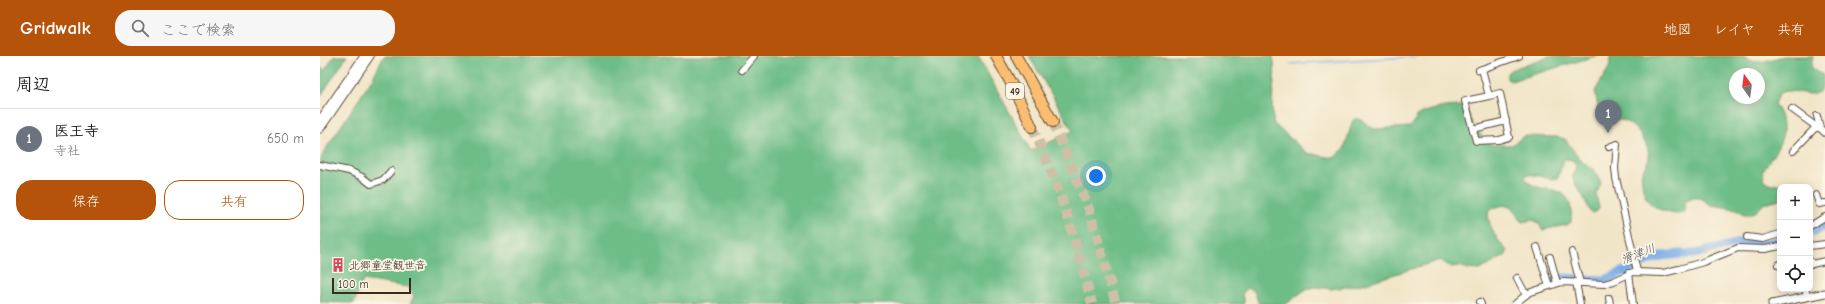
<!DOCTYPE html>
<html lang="ja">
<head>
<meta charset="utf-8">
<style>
  :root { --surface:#fff; --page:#f6f6f6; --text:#222; --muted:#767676; --line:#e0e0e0; --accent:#b45309 }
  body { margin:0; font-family:"Comic Neue","Klee One",sans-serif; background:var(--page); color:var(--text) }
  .controls { position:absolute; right:12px; bottom:12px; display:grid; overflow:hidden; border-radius:8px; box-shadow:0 2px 10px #0003 }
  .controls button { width:36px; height:36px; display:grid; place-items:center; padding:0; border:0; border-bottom:1px solid var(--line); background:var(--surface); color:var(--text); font:20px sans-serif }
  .compass { position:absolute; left:1409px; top:12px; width:36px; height:36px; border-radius:50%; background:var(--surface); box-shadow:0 2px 10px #0003; rotate:346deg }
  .scale { position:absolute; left:12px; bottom:10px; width:79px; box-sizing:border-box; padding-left:4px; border:2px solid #3b2a1e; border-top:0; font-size:11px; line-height:14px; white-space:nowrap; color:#3b2a1e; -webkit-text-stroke:3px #fcf5e5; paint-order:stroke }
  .you { position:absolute; left:776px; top:120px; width:14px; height:14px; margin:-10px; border:3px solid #fff; border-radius:50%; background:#1a73e8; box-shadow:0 0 0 6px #1a73e833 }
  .badge { display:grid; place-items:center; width:26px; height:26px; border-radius:50%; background:var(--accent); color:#fff; font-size:13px; font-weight:700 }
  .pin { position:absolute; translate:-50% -33px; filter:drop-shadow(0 1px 2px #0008) }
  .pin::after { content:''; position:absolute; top:21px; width:14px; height:12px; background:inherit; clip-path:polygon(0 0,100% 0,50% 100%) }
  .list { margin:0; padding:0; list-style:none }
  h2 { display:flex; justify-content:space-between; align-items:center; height:52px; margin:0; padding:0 16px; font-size:17px }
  h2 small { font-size:13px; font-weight:400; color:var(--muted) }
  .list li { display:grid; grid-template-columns:26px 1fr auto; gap:12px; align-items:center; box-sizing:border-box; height:60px; padding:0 16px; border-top:1px solid var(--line) }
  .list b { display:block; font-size:15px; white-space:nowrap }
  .list p { margin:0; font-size:13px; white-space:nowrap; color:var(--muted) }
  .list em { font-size:13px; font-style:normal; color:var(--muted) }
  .actions { display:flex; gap:8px; padding:12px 16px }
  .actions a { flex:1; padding:9px 0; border:1px solid var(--accent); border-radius:16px; text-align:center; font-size:14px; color:var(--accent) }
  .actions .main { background:var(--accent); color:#fff }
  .icon { flex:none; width:22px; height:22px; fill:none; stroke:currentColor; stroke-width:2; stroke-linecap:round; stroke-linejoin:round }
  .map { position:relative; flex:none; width:1505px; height:248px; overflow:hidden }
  header { display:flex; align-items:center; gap:24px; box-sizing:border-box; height:56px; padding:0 20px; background:var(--accent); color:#fff }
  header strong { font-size:19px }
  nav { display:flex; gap:22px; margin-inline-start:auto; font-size:14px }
  .search { width:280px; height:36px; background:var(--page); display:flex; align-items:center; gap:10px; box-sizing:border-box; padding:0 14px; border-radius:16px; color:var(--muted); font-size:15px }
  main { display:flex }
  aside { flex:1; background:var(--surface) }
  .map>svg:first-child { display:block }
</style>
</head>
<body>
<header>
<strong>Gridwalk</strong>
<div class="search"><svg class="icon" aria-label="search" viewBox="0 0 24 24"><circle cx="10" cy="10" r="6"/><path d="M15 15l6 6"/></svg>ここで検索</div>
<nav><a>地図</a><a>レイヤ</a><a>共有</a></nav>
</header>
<main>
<aside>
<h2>周辺<small></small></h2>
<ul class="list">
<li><span class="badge" style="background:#6b7280">1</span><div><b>医王寺</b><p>寺社</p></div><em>650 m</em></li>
</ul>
<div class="actions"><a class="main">保存</a><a>共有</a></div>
</aside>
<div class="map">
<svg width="1505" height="248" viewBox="0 0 1505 248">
  <rect width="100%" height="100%" fill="#fcf5e5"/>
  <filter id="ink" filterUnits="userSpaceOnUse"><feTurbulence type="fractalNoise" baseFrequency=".025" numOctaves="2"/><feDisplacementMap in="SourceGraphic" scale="8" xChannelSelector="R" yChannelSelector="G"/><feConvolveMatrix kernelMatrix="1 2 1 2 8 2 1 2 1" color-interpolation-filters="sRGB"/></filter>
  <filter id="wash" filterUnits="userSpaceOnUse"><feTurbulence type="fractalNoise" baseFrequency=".012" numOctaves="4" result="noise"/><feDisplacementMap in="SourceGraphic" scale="16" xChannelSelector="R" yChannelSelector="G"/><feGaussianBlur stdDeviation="0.9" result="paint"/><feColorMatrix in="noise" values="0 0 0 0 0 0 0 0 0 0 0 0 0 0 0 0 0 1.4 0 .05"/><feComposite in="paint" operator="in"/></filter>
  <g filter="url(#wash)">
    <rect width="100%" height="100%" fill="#f1e5c8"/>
    <g fill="#6ebd87" stroke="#547452" fill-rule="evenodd">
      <polygon points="14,0 27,0 0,41 0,11 5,14"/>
      <path d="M 64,0 L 658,0 L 711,95 L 753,75 L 709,0 L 953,0 C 958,23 948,45 954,68 L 987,97 L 1014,102 L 1024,93 L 1033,64 L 1038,62 L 1054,73 L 1090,71 L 1095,65 L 1096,60 C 1112,52 1127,50 1145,50 L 1155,73 L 1172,89 L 1192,89 L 1204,80 L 1237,81 L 1245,83 L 1263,107 L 1274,114 L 1278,120 L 1281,127 L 1276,139 L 1279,152 L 1277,155 L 1271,157 L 1262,138 L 1254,126 L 1253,121 L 1256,110 L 1253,104 L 1245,103 L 1243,105 L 1238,122 C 1227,125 1217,117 1206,119 L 1205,122 C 1218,143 1255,119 1251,166 L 1247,169 L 1222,174 L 1219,167 L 1213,164 L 1202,166 C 1198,163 1196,156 1192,153 C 1185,146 1174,151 1168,156 C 1168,171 1177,185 1188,195 L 1185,200 L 1160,214 L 1148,213 L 1140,210 L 1131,211 L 1120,204 L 1043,228 L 1012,233 L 995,231 L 986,233 L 966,248 L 939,248 L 934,235 L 928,232 L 922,238 L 924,248 L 90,248 L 94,240 L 88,231 L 43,224 L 34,247 L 0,246 L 0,105 L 5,94 L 51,25 Z"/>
      <polygon points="1229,0 1276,0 1191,25 1187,23 1187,17 1190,14"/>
      <path d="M 1290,0 L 1425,0 C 1435,12 1452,2 1464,0 C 1474,0 1484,0 1493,0 C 1490,14 1491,13 1503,19 C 1505,54 1475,28 1460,37 C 1457,39 1456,45 1454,48 C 1474,77 1457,92 1442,116 L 1444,125 L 1453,128 L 1470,129 L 1475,131 L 1460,131 L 1460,143 L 1445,147 L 1437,155 L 1430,158 L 1424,158 L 1417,153 L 1391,149 L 1381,142 L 1370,142 L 1365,147 L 1365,156 C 1358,160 1350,157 1344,155 C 1329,150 1323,141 1322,125 C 1322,122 1321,118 1322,116 C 1323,111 1328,108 1329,102 C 1330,89 1314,66 1301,64 C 1296,63 1291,64 1286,64 L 1279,57 L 1275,35 L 1290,10 ZM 1415,18 L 1439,18 L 1439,42 L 1415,42 Z"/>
    </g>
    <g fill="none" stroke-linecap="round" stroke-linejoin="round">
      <polyline stroke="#7caee8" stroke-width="1.5" points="968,8 1107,0"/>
      <g stroke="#7caee8" stroke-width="9">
        <polyline points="1490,175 1496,175 1505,169"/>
        <polyline points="1230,227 1244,222 1285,224 1326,205 1342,200 1360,198 1374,198 1423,186 1449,187 1460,184"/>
      </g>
    </g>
  </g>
  <g filter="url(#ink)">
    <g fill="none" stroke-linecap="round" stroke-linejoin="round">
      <g stroke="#cdc0a6" stroke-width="10" stroke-dasharray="10 5" stroke-linecap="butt">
        <polyline points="733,66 769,153 796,248"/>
        <path d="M 712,71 C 739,128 757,187 772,248"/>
      </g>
      <defs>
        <g id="minor">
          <polyline points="1162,13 1169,40 1180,37 1189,81 1179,84 1156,85 1145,45 1169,40"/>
          <polyline points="422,14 434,0"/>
          <polyline points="1159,14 1199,0"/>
          <polyline points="1472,53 1498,72"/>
          <polyline points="1497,60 1500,72"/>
          <polyline points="1153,73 1186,65"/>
          <polyline points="1289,91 1297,88 1295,112 1296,122 1317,215"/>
          <polyline points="1473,95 1495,72 1500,72 1505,77"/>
          <polyline points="0,109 29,115 42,121 51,128 63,124 71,115"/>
          <polyline points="1496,139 1499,148 1505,147"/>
          <polyline points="1490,170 1505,161"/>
          <polyline points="1427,181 1443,183 1460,178"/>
          <polyline points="1490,190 1505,188"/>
          <polyline points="1217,191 1229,230"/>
          <polyline points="1252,196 1260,227"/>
          <polyline points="1230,201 1237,227"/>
          <polyline points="1490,205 1492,208 1505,205"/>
          <polyline points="1458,209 1460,208"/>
          <polyline points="1309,217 1313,248"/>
          <polyline points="1197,222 1206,239"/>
          <polyline points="1256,226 1260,248"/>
          <polyline points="1485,233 1487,240"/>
          <polyline points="1289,242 1290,248"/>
          <polyline points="1160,246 1161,248"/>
          <polyline points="1195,248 1208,237 1242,226 1284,228 1294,225 1313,216 1343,217 1359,213 1383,206 1418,192 1445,193 1460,190"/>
        </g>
        <g id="tertiary">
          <polyline points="0,64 44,0"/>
          <polyline points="0,73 50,0"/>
          <polyline points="1452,248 1505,237"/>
        </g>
        <g id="trunk">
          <polyline points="676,0 692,29 712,71"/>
          <polyline points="696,0 733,66"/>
        </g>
      </defs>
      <use href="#minor" stroke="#564638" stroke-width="8"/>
      <use href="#tertiary" stroke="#564638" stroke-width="9"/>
      <use href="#trunk" stroke="#564638" stroke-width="12"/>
      <use href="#minor" stroke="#fff" stroke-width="6"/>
      <use href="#tertiary" stroke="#fff" stroke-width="7"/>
      <use href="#trunk" stroke="#fcbd6f" stroke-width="10"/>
    </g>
  </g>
  <defs>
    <symbol id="building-bare" viewBox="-9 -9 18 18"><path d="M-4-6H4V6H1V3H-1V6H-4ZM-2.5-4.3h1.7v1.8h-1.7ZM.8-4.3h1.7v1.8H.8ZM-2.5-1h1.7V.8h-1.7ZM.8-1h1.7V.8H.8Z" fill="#d1495b" stroke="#fcf5e5" stroke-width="2.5" paint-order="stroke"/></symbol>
  </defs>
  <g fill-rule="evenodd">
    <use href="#building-bare" x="8" y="199" width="20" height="20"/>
  </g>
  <g text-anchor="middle" stroke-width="3.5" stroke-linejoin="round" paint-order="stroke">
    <rect fill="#fcf5e5" stroke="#75675a" stroke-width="1" x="686" y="27" width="18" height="16" rx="3"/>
    <g font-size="10" font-weight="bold" fill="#3b2a1e">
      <text x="695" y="39">49</text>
    </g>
    <g font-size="11" fill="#3b2a1e" stroke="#fcf5e5" text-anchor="start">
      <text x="29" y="213">北郷童堂観世音</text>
    </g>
    <g font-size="12" font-style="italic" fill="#525865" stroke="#fcf5e5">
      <text transform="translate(1318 198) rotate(-21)" y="4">滑津川</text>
    </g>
  </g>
</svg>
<div class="controls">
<button>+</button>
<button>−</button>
<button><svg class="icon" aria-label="locate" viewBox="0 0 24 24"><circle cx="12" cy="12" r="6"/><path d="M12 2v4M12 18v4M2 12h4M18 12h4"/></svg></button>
</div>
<svg class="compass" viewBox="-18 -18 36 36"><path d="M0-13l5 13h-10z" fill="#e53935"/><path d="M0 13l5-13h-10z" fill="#767676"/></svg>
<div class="scale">100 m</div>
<div class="you"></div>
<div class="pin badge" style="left:1288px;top:77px;background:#6b7280">1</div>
</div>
</main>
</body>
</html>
